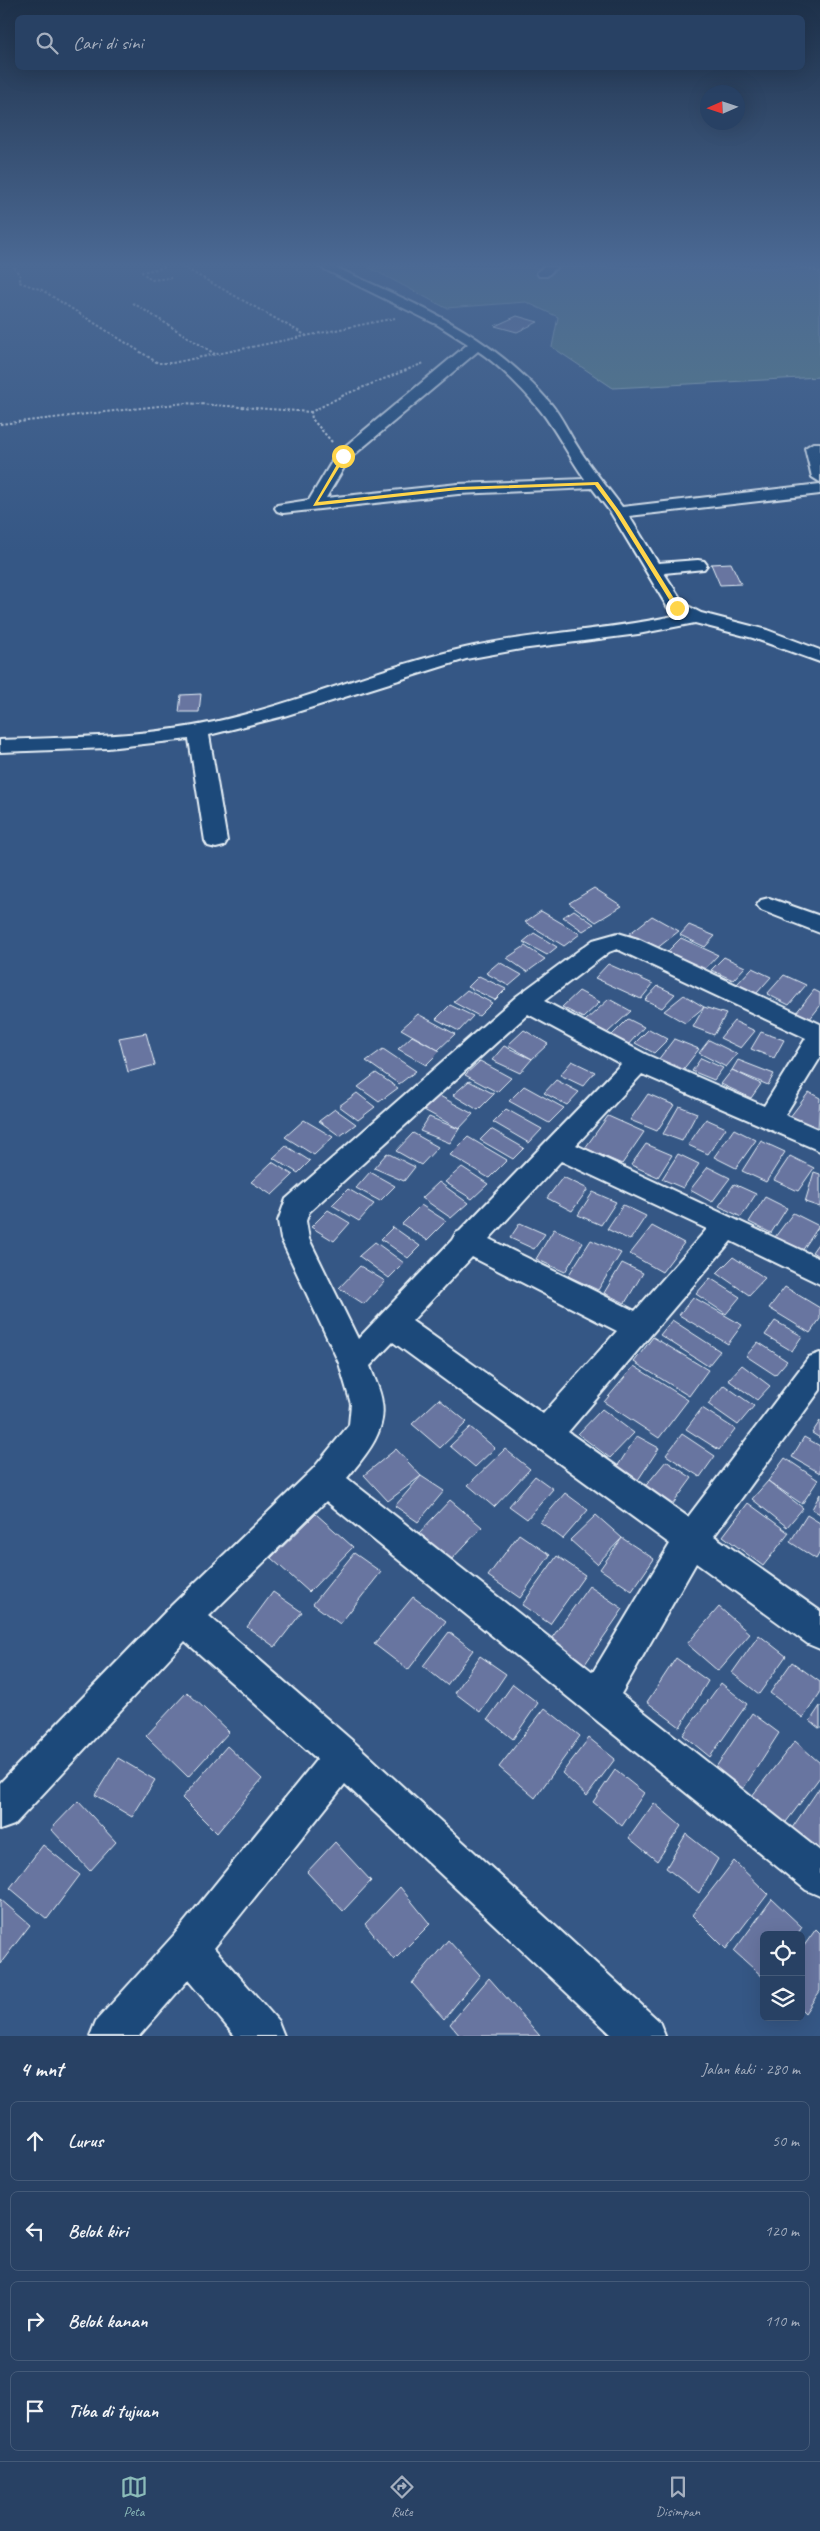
<!DOCTYPE html>
<html lang="id">
<head>
<meta charset="utf-8">
<style>
  :root { --surface:#284164; --page:#344c6d; --text:#f1f3f6; --muted:#a5afbf; --line:#445a78; --accent:#8bbbb9 }
  body { margin:0; font-family:Caveat,sans-serif; background:var(--page); color:var(--text) }
  .controls { position:absolute; right:15px; bottom:15px; display:grid; overflow:hidden; border-radius:8px; box-shadow:0 5px 20px #0002 }
  .controls button { width:45px; height:45px; display:grid; place-items:center; padding:0; border:0; border-bottom:1px solid var(--line); background:var(--surface); color:var(--text); font:25px sans-serif }
  .compass { position:absolute; left:700px; top:85px; width:45px; height:45px; border-radius:50%; background:var(--surface); box-shadow:0 5px 20px #0002; rotate:267deg }
  .stop { position:absolute; width:15px; height:15px; margin:-11px; border:4px solid #ffd54a; border-radius:50%; background:#fff }
  .stop.end { background:#ffd54a; border-color:#fff; box-shadow:0 1px 5px #0008 }
  .list { margin:0; padding:0; list-style:none }
  h2 { display:flex; justify-content:space-between; align-items:center; height:65px; margin:0; padding:0 20px; font-size:21px }
  h2 small { font-size:16px; font-weight:400; color:var(--muted) }
  .list li { display:grid; grid-template-columns:32px 1fr auto; gap:15px; align-items:center; box-sizing:border-box; height:80px; margin:0 10px 10px; padding:0 10px; border:1px solid var(--line); border-radius:8px }
  .list b { display:block; font-size:19px; white-space:nowrap }
  .list em { font-size:16px; font-style:normal; color:var(--muted) }
  .icon { flex:none; width:28px; height:28px; fill:none; stroke:currentColor; stroke-width:2; stroke-linecap:round; stroke-linejoin:round }
  .map { position:relative; flex:none; width:820px; height:2036px; overflow:hidden }
  .search { position:absolute; background:var(--surface); box-shadow:0 5px 20px #0002; left:15px; right:15px; top:15px; height:55px; display:flex; align-items:center; gap:12px; box-sizing:border-box; padding:0 18px; border-radius:8px; color:var(--muted); font-size:19px }
  .sheet { height:425px; background:var(--surface) }
  nav { display:flex; justify-content:space-around; align-items:center; box-sizing:border-box; height:70px; border-top:1px solid var(--line); background:var(--surface); font-size:14px; color:var(--muted) }
  nav a { display:grid; justify-items:center; gap:2px }
  nav .on { color:var(--accent) }
  .map>svg:first-child { display:block }
</style>
</head>
<body>
<div class="map">
<svg width="820" height="2036" viewBox="0 0 820 2036">
  <rect width="100%" height="100%" fill="#355785"/>
  <filter id="ink" filterUnits="userSpaceOnUse"><feTurbulence type="fractalNoise" baseFrequency=".02" numOctaves="2"/><feDisplacementMap in="SourceGraphic" scale="10" xChannelSelector="R" yChannelSelector="G"/><feConvolveMatrix kernelMatrix="1 2 1 2 8 2 1 2 1" color-interpolation-filters="sRGB"/></filter>
  <g filter="url(#ink)">
    <polygon fill="#587e84" stroke="#a0b8be" points="368,267 820,268 820,377 613,388 552,347 558,317 526,302 446,308"/>
    <g fill="#6874a0" stroke="#e8f1f8">
      <polygon points="517,316 538,322 517,332 495,326"/>
      <polygon points="731,563 741,584 720,585 711,564"/>
      <polygon points="201,694 199,712 179,712 181,695"/>
      <polygon points="594,888 622,906 596,922 569,903"/>
      <polygon points="574,910 594,924 583,931 563,917"/>
      <polygon points="541,911 580,934 564,946 525,922"/>
      <polygon points="652,916 679,931 656,949 629,934"/>
      <polygon points="689,925 715,936 705,947 680,935"/>
      <polygon points="534,933 557,947 547,955 523,942"/>
      <polygon points="681,938 718,955 702,972 664,955"/>
      <polygon points="525,946 545,959 527,972 507,958"/>
      <polygon points="724,957 745,967 733,980 711,970"/>
      <polygon points="499,962 522,975 509,986 486,973"/>
      <polygon points="608,964 653,984 641,999 595,978"/>
      <polygon points="752,968 771,977 756,994 737,984"/>
      <polygon points="784,975 806,985 789,1005 767,994"/>
      <polygon points="479,976 506,989 495,1000 468,987"/>
      <polygon points="658,986 675,994 662,1008 645,1000"/>
      <polygon points="467,990 492,1003 479,1016 453,1002"/>
      <polygon points="814,990 820,993 820,1006 809,1020 796,1013"/>
      <polygon points="579,991 600,1002 583,1018 562,1007"/>
      <polygon points="684,995 704,1007 685,1023 664,1011"/>
      <polygon points="609,999 631,1011 607,1033 585,1021"/>
      <polygon points="450,1005 473,1016 459,1031 436,1019"/>
      <polygon points="704,1007 726,1014 714,1035 693,1027"/>
      <polygon points="418,1014 455,1034 438,1050 401,1029"/>
      <polygon points="628,1019 644,1027 627,1046 610,1037"/>
      <polygon points="734,1021 755,1031 741,1048 720,1038"/>
      <polygon points="649,1029 668,1039 654,1053 635,1043"/>
      <polygon points="524,1030 548,1044 532,1059 508,1045"/>
      <polygon points="761,1032 784,1040 774,1058 751,1049"/>
      <polygon points="146,1033 155,1065 128,1072 119,1038"/>
      <polygon points="412,1036 440,1051 426,1065 398,1049"/>
      <polygon points="674,1039 699,1049 682,1071 658,1060"/>
      <polygon points="709,1040 737,1054 726,1067 699,1053"/>
      <polygon points="504,1046 532,1059 520,1073 492,1060"/>
      <polygon points="383,1049 416,1071 399,1084 366,1061"/>
      <polygon points="701,1058 723,1068 714,1080 692,1071"/>
      <polygon points="738,1060 774,1074 768,1085 732,1070"/>
      <polygon points="480,1061 511,1078 497,1092 465,1075"/>
      <polygon points="572,1061 595,1072 583,1086 560,1075"/>
      <polygon points="732,1070 761,1084 751,1098 721,1084"/>
      <polygon points="376,1073 398,1088 379,1102 358,1087"/>
      <polygon points="556,1080 579,1092 567,1105 544,1093"/>
      <polygon points="469,1081 494,1094 478,1110 453,1095"/>
      <polygon points="524,1086 564,1108 549,1123 509,1101"/>
      <polygon points="809,1092 820,1098 818,1130 790,1117"/>
      <polygon points="357,1093 375,1107 358,1120 339,1106"/>
      <polygon points="648,1094 674,1105 657,1131 630,1120"/>
      <polygon points="438,1095 473,1114 459,1129 424,1110"/>
      <polygon points="679,1106 697,1113 682,1141 663,1134"/>
      <polygon points="335,1109 356,1124 340,1136 319,1121"/>
      <polygon points="506,1109 542,1129 529,1143 493,1122"/>
      <polygon points="608,1116 644,1132 622,1164 585,1148"/>
      <polygon points="429,1117 459,1129 450,1143 420,1131"/>
      <polygon points="706,1119 726,1128 708,1154 688,1145"/>
      <polygon points="304,1120 333,1137 314,1155 285,1137"/>
      <polygon points="491,1129 524,1148 513,1159 480,1140"/>
      <polygon points="734,1129 756,1140 736,1168 714,1157"/>
      <polygon points="413,1133 438,1147 421,1165 396,1151"/>
      <polygon points="468,1137 507,1160 489,1178 450,1155"/>
      <polygon points="761,1141 785,1152 766,1182 742,1171"/>
      <polygon points="646,1144 672,1155 658,1177 631,1165"/>
      <polygon points="286,1146 310,1161 298,1173 273,1158"/>
      <polygon points="387,1153 415,1167 404,1181 374,1168"/>
      <polygon points="678,1154 699,1164 683,1188 662,1179"/>
      <polygon points="790,1156 814,1168 798,1191 774,1180"/>
      <polygon points="272,1162 293,1175 272,1195 251,1182"/>
      <polygon points="462,1167 488,1184 472,1199 445,1182"/>
      <polygon points="708,1167 730,1178 712,1202 690,1190"/>
      <polygon points="370,1172 395,1186 380,1201 356,1188"/>
      <polygon points="814,1172 820,1174 820,1207 805,1202"/>
      <polygon points="563,1177 588,1189 572,1211 547,1198"/>
      <polygon points="439,1182 468,1203 451,1218 422,1198"/>
      <polygon points="734,1184 756,1194 741,1217 719,1206"/>
      <polygon points="348,1189 374,1204 359,1221 332,1205"/>
      <polygon points="593,1192 616,1202 601,1225 578,1215"/>
      <polygon points="765,1197 787,1208 771,1233 749,1222"/>
      <polygon points="421,1205 446,1221 427,1240 402,1224"/>
      <polygon points="623,1205 646,1216 630,1240 607,1229"/>
      <polygon points="328,1210 350,1223 334,1241 311,1227"/>
      <polygon points="793,1213 819,1226 802,1251 775,1237"/>
      <polygon points="520,1223 545,1234 534,1249 510,1238"/>
      <polygon points="652,1226 684,1243 662,1272 630,1254"/>
      <polygon points="393,1227 420,1246 408,1258 381,1239"/>
      <polygon points="554,1229 583,1242 565,1272 536,1259"/>
      <polygon points="591,1240 621,1253 598,1290 568,1276"/>
      <polygon points="820,1241 820,1257 812,1252"/>
      <polygon points="375,1242 404,1263 389,1278 359,1256"/>
      <polygon points="733,1257 765,1278 749,1295 717,1273"/>
      <polygon points="622,1263 643,1273 625,1303 604,1293"/>
      <polygon points="360,1266 385,1281 364,1304 339,1288"/>
      <polygon points="710,1278 740,1297 726,1314 696,1294"/>
      <polygon points="785,1287 820,1308 820,1319 810,1333 769,1308"/>
      <polygon points="693,1297 742,1325 728,1344 679,1315"/>
      <polygon points="672,1320 720,1351 708,1366 660,1335"/>
      <polygon points="775,1321 802,1336 792,1351 765,1335"/>
      <polygon points="653,1337 708,1370 689,1396 634,1362"/>
      <polygon points="758,1342 787,1361 775,1375 746,1356"/>
      <polygon points="742,1365 770,1386 757,1400 728,1380"/>
      <polygon points="634,1366 688,1400 659,1438 604,1402"/>
      <polygon points="724,1385 754,1406 738,1425 708,1404"/>
      <polygon points="439,1399 467,1422 440,1448 412,1424"/>
      <polygon points="702,1408 735,1429 719,1450 686,1429"/>
      <polygon points="602,1409 634,1433 610,1458 578,1434"/>
      <polygon points="820,1421 820,1438 812,1433"/>
      <polygon points="470,1427 495,1448 475,1467 450,1446"/>
      <polygon points="682,1434 715,1456 700,1477 666,1455"/>
      <polygon points="637,1436 659,1448 636,1483 615,1470"/>
      <polygon points="804,1437 820,1446 820,1473 792,1457"/>
      <polygon points="396,1449 421,1476 388,1501 364,1475"/>
      <polygon points="505,1449 530,1469 494,1507 468,1485"/>
      <polygon points="785,1458 818,1480 802,1504 768,1481"/>
      <polygon points="666,1461 692,1478 670,1508 643,1489"/>
      <polygon points="421,1476 444,1491 418,1522 395,1506"/>
      <polygon points="535,1476 553,1489 527,1519 509,1506"/>
      <polygon points="768,1481 803,1508 787,1527 752,1499"/>
      <polygon points="565,1493 588,1510 563,1539 540,1522"/>
      <polygon points="820,1494 820,1514 812,1509"/>
      <polygon points="450,1500 482,1527 450,1561 418,1534"/>
      <polygon points="748,1503 789,1533 763,1566 723,1536"/>
      <polygon points="316,1514 353,1547 309,1592 271,1558"/>
      <polygon points="596,1515 622,1538 597,1564 570,1540"/>
      <polygon points="807,1515 820,1523 820,1552 816,1559 790,1542"/>
      <polygon points="519,1534 550,1555 520,1598 488,1576"/>
      <polygon points="622,1538 654,1559 632,1591 600,1569"/>
      <polygon points="354,1553 381,1572 340,1624 313,1604"/>
      <polygon points="557,1556 585,1575 550,1624 522,1605"/>
      <polygon points="589,1586 623,1609 585,1664 551,1639"/>
      <polygon points="273,1592 302,1612 275,1647 247,1627"/>
      <polygon points="413,1597 446,1621 408,1670 374,1644"/>
      <polygon points="719,1607 750,1634 718,1671 687,1644"/>
      <polygon points="449,1632 473,1650 447,1685 423,1666"/>
      <polygon points="759,1635 786,1656 759,1694 732,1673"/>
      <polygon points="480,1656 506,1674 480,1712 455,1693"/>
      <polygon points="676,1658 708,1681 680,1727 647,1702"/>
      <polygon points="792,1662 820,1682 820,1693 803,1718 770,1693"/>
      <polygon points="721,1683 747,1704 710,1757 683,1735"/>
      <polygon points="513,1684 538,1703 513,1739 488,1719"/>
      <polygon points="187,1692 229,1732 188,1777 146,1736"/>
      <polygon points="820,1706 820,1729 810,1721"/>
      <polygon points="545,1708 580,1736 535,1798 499,1767"/>
      <polygon points="752,1713 779,1733 741,1792 714,1770"/>
      <polygon points="589,1738 615,1759 587,1796 562,1773"/>
      <polygon points="795,1741 820,1763 820,1777 780,1830 748,1801"/>
      <polygon points="227,1746 262,1779 217,1833 182,1798"/>
      <polygon points="118,1758 155,1780 132,1817 95,1795"/>
      <polygon points="615,1770 644,1793 622,1826 593,1802"/>
      <polygon points="820,1787 820,1852 792,1828"/>
      <polygon points="78,1801 116,1842 90,1871 51,1829"/>
      <polygon points="654,1803 681,1826 657,1861 629,1838"/>
      <polygon points="686,1834 718,1859 699,1893 666,1868"/>
      <polygon points="335,1842 371,1881 343,1911 307,1872"/>
      <polygon points="43,1845 80,1875 47,1919 10,1888"/>
      <polygon points="734,1861 768,1894 726,1949 692,1915"/>
      <polygon points="400,1887 430,1924 394,1960 365,1924"/>
      <polygon points="0,1899 30,1925 0,1964"/>
      <polygon points="772,1899 802,1927 797,1935 764,1935 764,1978 734,1951"/>
      <polygon points="816,1929 820,1933 820,1991 805,2013 801,2009 801,1950"/>
      <polygon points="448,1940 480,1975 444,2019 412,1983"/>
      <polygon points="489,1978 540,2036 460,2036 450,2024"/>
    </g>
    <g fill="none" stroke-linecap="round" stroke-linejoin="round">
      <defs>
        <g id="minor">
          <path d="M 320,267 L 335,267 C 419,306 489,332 551,404 C 562,417 569,434 579,449 C 592,469 608,488 622,507 L 820,484 L 820,494 L 629,516 L 658,563 L 698,560 L 704,561 L 707,565 L 704,569 L 664,573 L 684,604 L 701,613 L 767,630 L 820,650 L 820,662 L 753,638 L 695,623 L 638,634 L 521,649 L 466,659 L 284,716 L 209,735 L 227,841 L 224,846 L 216,848 L 208,846 L 205,841 L 189,739 L 108,748 L 0,752 L 0,740 C 72,737 144,737 214,722 C 300,703 380,667 465,648 C 535,632 607,631 678,615 L 668,608 L 611,513 L 592,488 L 458,494 L 283,513 L 277,511 L 275,508 L 277,505 L 309,500 L 337,453 L 468,344 L 438,325 ZM 478,351 C 498,364 524,390 540,410 C 556,430 569,457 585,479 L 458,484 L 326,498 L 349,459 Z"/>
          <polygon points="543,267 557,267 547,276 539,276 537,273"/>
          <polygon points="813,443 820,443 820,482 812,477 805,448"/>
          <polygon points="769,898 820,916 820,933 761,910 757,905 761,900"/>
          <path d="M 618,933 L 638,939 L 820,1024 L 820,1058 L 785,1115 L 820,1130 L 820,1151 L 642,1074 L 576,1145 L 820,1259 L 820,1284 L 731,1241 L 568,1432 L 688,1517 L 809,1357 L 820,1353 L 820,1390 L 714,1536 L 820,1611 L 820,1649 L 808,1644 L 696,1563 L 621,1694 L 820,1851 L 820,1896 L 806,1890 L 326,1501 L 209,1616 L 356,1744 L 659,2021 L 665,2036 L 613,2036 L 345,1784 L 214,1948 L 278,2021 L 284,2036 L 235,2036 L 188,1980 L 139,2036 L 90,2036 L 96,2021 L 174,1935 L 317,1759 L 185,1641 L 14,1825 L 0,1830 L 0,1783 L 172,1605 L 313,1469 L 349,1425 L 351,1404 L 339,1363 L 281,1239 L 278,1221 L 286,1199 L 517,996 L 593,940 ZM 617,949 L 806,1038 L 764,1106 L 647,1055 L 544,1001 L 609,952 ZM 528,1014 L 621,1064 L 460,1231 L 456,1233 L 452,1240 L 358,1339 L 309,1239 L 306,1221 L 309,1212 ZM 561,1161 L 707,1229 L 635,1311 L 489,1239 ZM 472,1257 L 617,1331 L 543,1414 L 412,1321 ZM 393,1342 L 670,1544 L 593,1672 L 347,1478 C 364,1457 387,1432 382,1403 C 381,1391 374,1378 370,1366 Z"/>
        </g>
      </defs>
      <use href="#minor" stroke="#e8f1f8" stroke-width="4"/>
      <g stroke="#e8f1f8" stroke-width="2" stroke-dasharray="2.5 2" stroke-linecap="butt">
        <polyline points="14,267 21,277 19,282 42,290 158,363 172,363 395,318"/>
        <polyline points="165,267 142,272 151,280 171,278"/>
        <polyline points="183,267 307,336"/>
        <polyline points="801,267 820,272"/>
        <polyline points="133,303 215,354"/>
        <polyline points="0,424 185,403 311,412"/>
        <polyline points="332,442 312,419 311,412 346,394 424,363"/>
      </g>
      <use href="#minor" fill="#1f4a7a" fill-rule="evenodd"/>
    </g>
  </g>
  <linearGradient id="sky" x2="0" y2="1"><stop stop-color="#1d3049"/><stop offset="0.48" stop-color="#4b6994"/><stop offset="1" stop-color="#4b6994" stop-opacity="0"/></linearGradient>
  <rect width="820" height="552" fill="url(#sky)"/>
  <polygon fill="#ffd54a" points="343,454 346,456 318,502 458,487 598,482 620,512 680,608 675,609 615,512 595,485 458,490 313,506"/>
</svg>
<div class="controls">
<button><svg class="icon" aria-label="locate" viewBox="0 0 24 24"><circle cx="12" cy="12" r="6"/><path d="M12 2v4M12 18v4M2 12h4M18 12h4"/></svg></button>
<button><svg class="icon" aria-label="layers" viewBox="0 0 24 24"><path d="M12 4l9 5-9 5-9-5zM3 14l9 5 9-5"/></svg></button>
</div>
<svg class="compass" viewBox="-18 -18 36 36"><path d="M0-13l5 13h-10z" fill="#e53935"/><path d="M0 13l5-13h-10z" fill="#a5afbf"/></svg>
<div class="stop" style="left:343px;top:456px"></div>
<div class="stop end" style="left:677px;top:608px"></div>
<div class="search"><svg class="icon" aria-label="search" viewBox="0 0 24 24"><circle cx="10" cy="10" r="6"/><path d="M15 15l6 6"/></svg>Cari di sini</div>
</div>
<section class="sheet">
<h2>4 mnt<small>Jalan kaki · 280 m</small></h2>
<ul class="list">
<li><svg class="icon" aria-label="ahead" viewBox="0 0 24 24"><path d="M12 20V5M6 11l6-6 6 6"/></svg><div><b>Lurus</b></div><em>50 m</em></li>
<li><svg class="icon" aria-label="left" viewBox="0 0 24 24"><path d="M17 20v-9H6M10 6l-5 5 5 5"/></svg><div><b>Belok kiri</b></div><em>120 m</em></li>
<li><svg class="icon" aria-label="right" viewBox="0 0 24 24"><path d="M7 20v-9h11M14 6l5 5-5 5"/></svg><div><b>Belok kanan</b></div><em>110 m</em></li>
<li><svg class="icon" aria-label="arrive" viewBox="0 0 24 24"><path d="M6 21V4h12l-3 4 3 4H6"/></svg><div><b>Tiba di tujuan</b></div></li>
</ul>
</section>
<nav>
<a class="on"><svg class="icon" aria-label="map" viewBox="0 0 24 24"><path d="M3 6l6-2 6 2 6-2v14l-6 2-6-2-6 2zM9 4v14M15 6v14"/></svg>Peta</a>
<a><svg class="icon" aria-label="directions" viewBox="0 0 24 24"><path d="M12 3l9 9-9 9-9-9zM9 14v-3h6M13 9l2 2-2 2"/></svg>Rute</a>
<a><svg class="icon" aria-label="saved" viewBox="0 0 24 24"><path d="M7 4h10v16l-5-4-5 4z"/></svg>Disimpan</a>
</nav>
</body>
</html>
